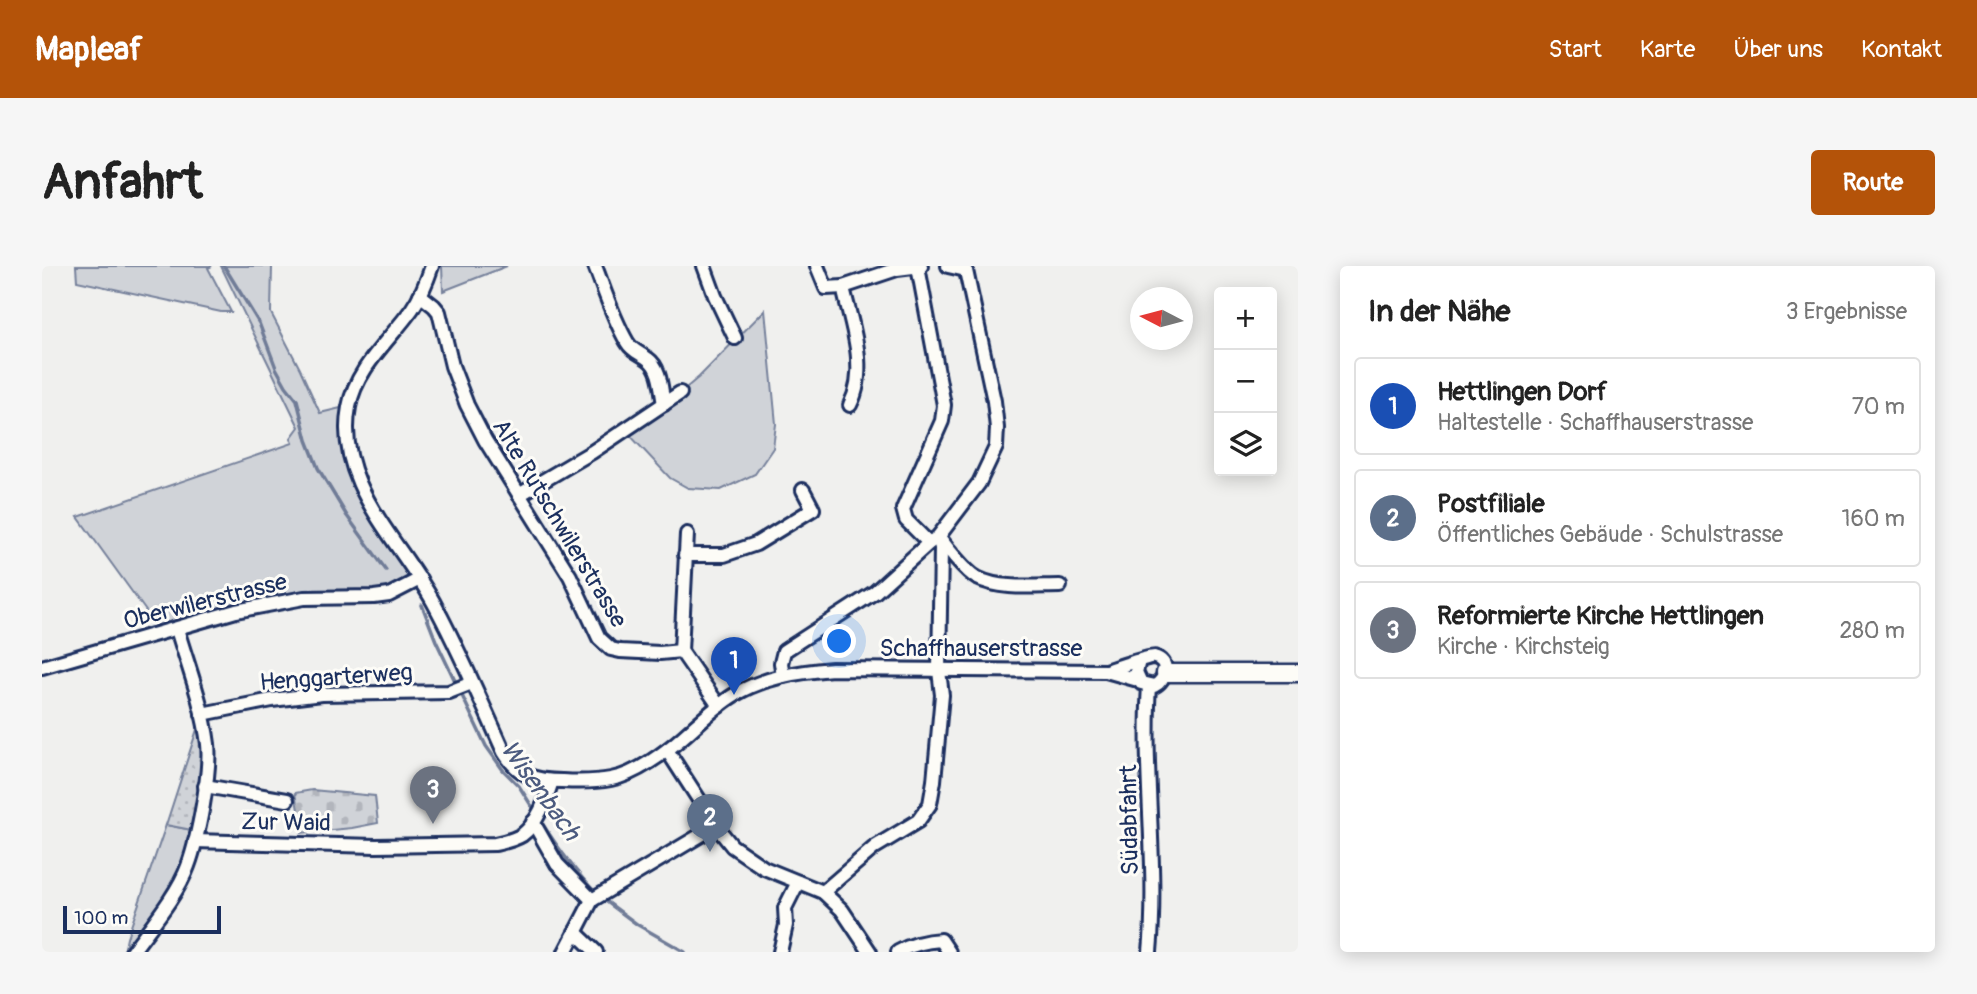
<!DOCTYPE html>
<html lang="de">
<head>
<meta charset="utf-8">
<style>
  :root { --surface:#fff; --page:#f6f6f6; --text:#222; --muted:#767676; --line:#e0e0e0; --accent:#b45309 }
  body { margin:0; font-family:Pangolin,sans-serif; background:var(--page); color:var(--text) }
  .controls { position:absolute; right:21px; top:21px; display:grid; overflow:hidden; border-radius:7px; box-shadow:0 4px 18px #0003 }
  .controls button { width:63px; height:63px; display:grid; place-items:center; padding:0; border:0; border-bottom:2px solid var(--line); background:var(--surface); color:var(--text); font:35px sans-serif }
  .compass { position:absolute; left:1088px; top:21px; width:63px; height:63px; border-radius:50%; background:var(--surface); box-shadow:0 4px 18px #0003; rotate:276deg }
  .scale { position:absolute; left:21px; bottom:18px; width:158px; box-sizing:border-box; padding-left:7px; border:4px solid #1b2f5e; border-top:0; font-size:19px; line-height:24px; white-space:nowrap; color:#1b2f5e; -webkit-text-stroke:5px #fdfcf7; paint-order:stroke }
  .you { position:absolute; left:798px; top:376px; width:24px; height:24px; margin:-18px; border:5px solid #fff; border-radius:50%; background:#1a73e8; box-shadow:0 0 0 10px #1a73e833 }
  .badge { display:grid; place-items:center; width:46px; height:46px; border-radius:50%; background:var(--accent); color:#fff; font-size:23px; font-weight:700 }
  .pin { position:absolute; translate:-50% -58px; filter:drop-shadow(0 2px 4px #0008) }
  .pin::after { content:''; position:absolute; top:37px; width:24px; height:21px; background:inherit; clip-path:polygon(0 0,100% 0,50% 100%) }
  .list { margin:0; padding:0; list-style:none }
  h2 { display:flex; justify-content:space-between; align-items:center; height:91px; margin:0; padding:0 28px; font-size:30px }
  h2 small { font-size:23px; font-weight:400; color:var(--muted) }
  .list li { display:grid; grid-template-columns:46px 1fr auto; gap:21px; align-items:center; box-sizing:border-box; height:98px; margin:0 14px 14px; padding:0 14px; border:2px solid var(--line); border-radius:7px }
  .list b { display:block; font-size:26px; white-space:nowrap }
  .list p { margin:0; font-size:23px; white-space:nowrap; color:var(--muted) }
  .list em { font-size:23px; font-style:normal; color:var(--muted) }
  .icon { flex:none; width:38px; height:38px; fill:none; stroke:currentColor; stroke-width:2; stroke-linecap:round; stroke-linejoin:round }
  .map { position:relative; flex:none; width:1256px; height:686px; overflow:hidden; border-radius:7px }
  header { display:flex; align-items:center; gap:42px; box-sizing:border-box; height:98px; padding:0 35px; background:var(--accent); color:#fff }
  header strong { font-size:33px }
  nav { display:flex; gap:38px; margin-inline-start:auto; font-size:24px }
  .intro { display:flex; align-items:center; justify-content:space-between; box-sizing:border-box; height:168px; padding:0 42px }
  h1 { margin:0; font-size:49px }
  .button { padding:18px 32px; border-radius:7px; background:var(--accent); color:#fff; font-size:24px; font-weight:700 }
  main { display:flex; gap:42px; padding:0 42px }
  aside { flex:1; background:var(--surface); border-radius:7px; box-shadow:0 4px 18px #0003 }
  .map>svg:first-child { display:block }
</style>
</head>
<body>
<header>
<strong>Mapleaf</strong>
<nav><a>Start</a><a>Karte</a><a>Über uns</a><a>Kontakt</a></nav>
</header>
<div class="intro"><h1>Anfahrt</h1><a class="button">Route</a></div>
<main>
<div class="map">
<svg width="1256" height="686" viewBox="0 0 1256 686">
  <defs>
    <pattern id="cemetery-stones" width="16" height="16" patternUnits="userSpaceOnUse" patternTransform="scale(1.75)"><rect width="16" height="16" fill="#d0d3d8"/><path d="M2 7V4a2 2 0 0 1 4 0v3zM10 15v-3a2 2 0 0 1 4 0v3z" fill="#b2b5bc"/></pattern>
    <pattern id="garden-dots" width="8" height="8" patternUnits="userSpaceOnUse" patternTransform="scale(1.75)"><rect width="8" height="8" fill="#d0d3d8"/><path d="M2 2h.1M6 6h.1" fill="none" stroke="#b2b5bc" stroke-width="1.8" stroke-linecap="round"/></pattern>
  </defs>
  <rect width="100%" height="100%" fill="#f0f0ee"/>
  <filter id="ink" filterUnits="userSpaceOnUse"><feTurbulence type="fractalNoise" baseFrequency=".0143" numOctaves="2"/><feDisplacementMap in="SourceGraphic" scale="14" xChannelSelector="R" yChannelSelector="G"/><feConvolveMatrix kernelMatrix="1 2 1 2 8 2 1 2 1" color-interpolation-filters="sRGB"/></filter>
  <g filter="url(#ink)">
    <g fill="#d0d3d8" stroke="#76819b" stroke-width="2">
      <polygon points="34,0 170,0 166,2 189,46 179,46 35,15"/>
      <polygon points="179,0 230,0 229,47 258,103 278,147 307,140 311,202 378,313 364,321 284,331 119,366 36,251 251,177 249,172 257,161"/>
      <polygon points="400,0 465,0 401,25"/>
      <polygon points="723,44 734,158 731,182 713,208 679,224 646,222 628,212 583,164 638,127 657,111"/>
      <polygon points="124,559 155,565 146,600 90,686 82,686 85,672"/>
    </g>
    <polygon fill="url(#cemetery-stones)" stroke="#76819b" stroke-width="2" points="270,524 333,530 336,557 310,562 260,567 253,527"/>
    <polygon fill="url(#garden-dots)" stroke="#76819b" stroke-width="2" points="160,448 166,480 155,565 124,559"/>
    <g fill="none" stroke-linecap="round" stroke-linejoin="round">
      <g stroke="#6f7b97" stroke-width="3.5">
        <polyline points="182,0 217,57 234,102 244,120 255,134 265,174 276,202 305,250 344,304"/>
        <polyline points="380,339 394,375 444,480 461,504 477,520 494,547"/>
        <path d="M 498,554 C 515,581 532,605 555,628"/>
        <polyline points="561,633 596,659 643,686"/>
      </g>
      <defs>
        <g id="minor">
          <path d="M 390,0 C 385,15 379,30 370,43 C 348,74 314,102 307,141 C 292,219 362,278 394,341 C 419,388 440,437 462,486 C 477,510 492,515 520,515 C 536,516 553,516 569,513 C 593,509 624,486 642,470 C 658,456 674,440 692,429 C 722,411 756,406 790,403 L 1064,405 L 1096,414"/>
          <path d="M 553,0 C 563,26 571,52 585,76 C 590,85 598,87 606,93 C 619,102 619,124 622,138"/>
          <polyline points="662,0 673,30 693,72"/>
          <polyline points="775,0 784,22 801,21 855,3 879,0"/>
          <polyline points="906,0 924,4"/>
          <polyline points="876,1 902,139 900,155 861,243 864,254 887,277"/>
          <path d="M 801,21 C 809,58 827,102 808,139"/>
          <polyline points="378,29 392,40 397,46 410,100 425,139 443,174 528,310 557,372 569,383 578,385 618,387 639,385 677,440"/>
          <polyline points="477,229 550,186 638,127"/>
          <path d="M 897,271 C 905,282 924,306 935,312 C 959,324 992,320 1018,320"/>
          <polyline points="643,289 682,289 714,278 771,243 761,224"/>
          <polyline points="639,385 645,268"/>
          <polyline points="0,401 194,345 262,332 332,331 347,329 378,313"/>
          <path d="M 1064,405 C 1068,403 1109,390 1112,391 C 1129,395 1124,414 1112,420 L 1099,417 L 1094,406 L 1097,395"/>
          <polyline points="741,410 739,397 742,385 833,326 887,277 896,271 937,217 954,181 955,162 952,135 923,0"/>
          <path d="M 1107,420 C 1101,508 1116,598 1108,686"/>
          <polyline points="160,448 230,434 280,428 407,426 430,417"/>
          <polyline points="625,484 674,560 690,580 722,602 781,626 800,644 828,686"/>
          <polyline points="163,520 245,534"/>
          <polyline points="491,556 515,598 550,634"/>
          <path d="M 153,575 L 334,580 L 453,578 C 462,576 472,574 480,569 C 496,557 504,533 510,515"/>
          <polyline points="781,626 833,581 876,555 888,538 892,515 900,429 897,405 899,282 896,271"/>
          <polyline points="533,666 554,686"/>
          <path d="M 90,686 C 108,661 136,628 146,600 C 156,573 169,506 166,478 C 161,439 146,400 135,363"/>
          <polyline points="523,686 550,634 674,560"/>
          <polyline points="738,686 744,659 743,642 756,616"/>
          <path d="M 856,686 C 870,678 882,675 899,674 L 907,686"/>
        </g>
        <polyline id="major" points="1123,407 1256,407"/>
      </defs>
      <use href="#minor" stroke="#1b2f5e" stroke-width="18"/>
      <use href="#major" stroke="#1b2f5e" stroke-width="21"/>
      <use href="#minor" stroke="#fdfcf7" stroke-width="12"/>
      <use href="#major" stroke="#fdfcf7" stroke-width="16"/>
    </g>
  </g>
  <g text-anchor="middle" stroke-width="6" stroke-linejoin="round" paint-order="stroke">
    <g font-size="24" fill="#1b2f5e" stroke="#fdfcf7">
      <text transform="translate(518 257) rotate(59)" y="8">Alte Rutschwilerstrasse</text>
      <text transform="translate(163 335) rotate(-14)" y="8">Oberwilerstrasse</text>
      <text x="939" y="390">Schaffhauserstrasse</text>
      <text transform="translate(294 411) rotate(-4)" y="8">Henggarterweg</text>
      <text transform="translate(1087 554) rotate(-91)" y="8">Südabfahrt</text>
      <text transform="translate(244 556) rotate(1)" y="8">Zur Waid</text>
    </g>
    <g font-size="26" font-style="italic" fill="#4c5b7f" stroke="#fdfcf7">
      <text transform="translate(499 524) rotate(54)" y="9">Wisenbach</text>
    </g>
  </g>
</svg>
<div class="controls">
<button>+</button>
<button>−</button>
<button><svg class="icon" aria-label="layers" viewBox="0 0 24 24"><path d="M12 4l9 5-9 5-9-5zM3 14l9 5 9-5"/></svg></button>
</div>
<svg class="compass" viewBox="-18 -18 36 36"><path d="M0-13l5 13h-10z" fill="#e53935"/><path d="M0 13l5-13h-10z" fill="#767676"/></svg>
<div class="scale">100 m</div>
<div class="you"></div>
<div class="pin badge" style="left:692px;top:429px;background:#1a4fb4">1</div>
<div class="pin badge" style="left:668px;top:586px;background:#5c6f8a">2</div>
<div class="pin badge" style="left:391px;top:558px;background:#6b7280">3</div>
</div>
<aside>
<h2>In der Nähe<small>3 Ergebnisse</small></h2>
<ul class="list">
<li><span class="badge" style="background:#1a4fb4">1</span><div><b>Hettlingen Dorf</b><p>Haltestelle · Schaffhauserstrasse</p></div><em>70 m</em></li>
<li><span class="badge" style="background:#5c6f8a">2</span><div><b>Postfiliale</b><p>Öffentliches Gebäude · Schulstrasse</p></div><em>160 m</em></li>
<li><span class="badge" style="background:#6b7280">3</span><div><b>Reformierte Kirche Hettlingen</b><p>Kirche · Kirchsteig</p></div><em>280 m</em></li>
</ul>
</aside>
</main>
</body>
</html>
